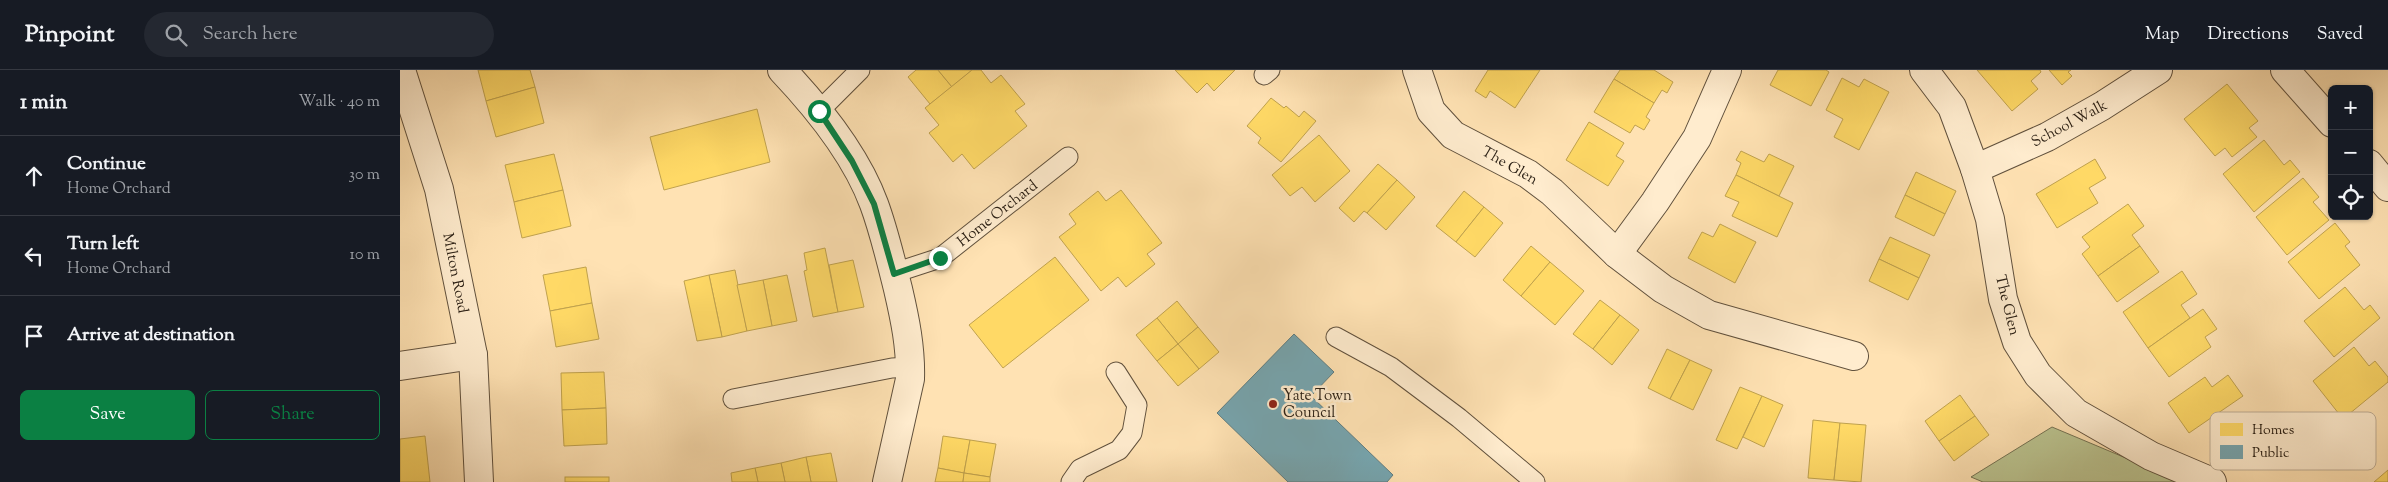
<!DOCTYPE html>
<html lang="en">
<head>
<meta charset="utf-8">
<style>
  :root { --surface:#171b24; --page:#242831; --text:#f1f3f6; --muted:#9ea1a6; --line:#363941; --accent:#0b8043 }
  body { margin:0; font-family:"Sorts Mill Goudy",serif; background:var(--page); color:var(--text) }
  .controls { position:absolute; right:15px; top:15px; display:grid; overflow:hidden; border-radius:8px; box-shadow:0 1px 4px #0004 }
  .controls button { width:45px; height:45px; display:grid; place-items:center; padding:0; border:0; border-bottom:1px solid var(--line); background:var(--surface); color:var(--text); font:25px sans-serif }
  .stop { position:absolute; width:15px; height:15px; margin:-11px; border:4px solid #0b8043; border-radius:50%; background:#fff }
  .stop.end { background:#0b8043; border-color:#fff; box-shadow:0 1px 5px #0008 }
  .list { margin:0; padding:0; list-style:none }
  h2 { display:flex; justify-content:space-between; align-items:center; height:65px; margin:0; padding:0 20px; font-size:21px }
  h2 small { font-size:16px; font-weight:400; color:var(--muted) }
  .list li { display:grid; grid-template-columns:32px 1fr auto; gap:15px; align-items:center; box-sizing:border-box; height:80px; padding:0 20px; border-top:1px solid var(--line) }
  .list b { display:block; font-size:19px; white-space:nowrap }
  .list p { margin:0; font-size:16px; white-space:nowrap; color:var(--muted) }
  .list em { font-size:16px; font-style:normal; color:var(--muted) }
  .actions { display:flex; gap:10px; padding:15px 20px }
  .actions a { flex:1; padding:11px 0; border:1px solid var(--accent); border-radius:8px; text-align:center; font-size:18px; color:var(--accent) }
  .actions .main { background:var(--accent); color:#fff }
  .icon { flex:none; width:28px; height:28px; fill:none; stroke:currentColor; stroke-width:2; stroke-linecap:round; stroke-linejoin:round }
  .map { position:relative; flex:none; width:1988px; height:412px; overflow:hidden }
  header { display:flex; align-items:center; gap:30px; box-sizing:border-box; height:70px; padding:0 25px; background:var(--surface); border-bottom:1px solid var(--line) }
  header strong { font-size:24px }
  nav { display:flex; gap:28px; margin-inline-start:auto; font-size:18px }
  .search { width:350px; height:45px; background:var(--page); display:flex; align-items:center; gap:12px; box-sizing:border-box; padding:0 18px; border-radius:28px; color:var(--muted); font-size:19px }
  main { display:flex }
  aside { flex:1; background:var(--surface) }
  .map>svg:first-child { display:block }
</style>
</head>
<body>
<header>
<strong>Pinpoint</strong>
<div class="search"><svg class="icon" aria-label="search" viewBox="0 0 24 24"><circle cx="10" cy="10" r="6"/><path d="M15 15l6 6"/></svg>Search here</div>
<nav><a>Map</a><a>Directions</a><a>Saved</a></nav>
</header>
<main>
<aside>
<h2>1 min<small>Walk · 40 m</small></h2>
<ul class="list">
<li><svg class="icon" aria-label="ahead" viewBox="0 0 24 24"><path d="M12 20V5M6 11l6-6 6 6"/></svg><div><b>Continue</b><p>Home Orchard</p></div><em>30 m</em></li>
<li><svg class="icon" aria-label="left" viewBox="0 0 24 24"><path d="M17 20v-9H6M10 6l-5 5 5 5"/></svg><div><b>Turn left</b><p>Home Orchard</p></div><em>10 m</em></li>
<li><svg class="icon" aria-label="arrive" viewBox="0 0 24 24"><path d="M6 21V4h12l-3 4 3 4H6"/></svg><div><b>Arrive at destination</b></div></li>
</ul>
<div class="actions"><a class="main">Save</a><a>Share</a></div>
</aside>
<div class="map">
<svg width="1988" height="412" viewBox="0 0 1988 412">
  <rect width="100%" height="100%" fill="#ffe2b3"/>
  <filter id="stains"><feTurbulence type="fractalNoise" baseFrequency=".004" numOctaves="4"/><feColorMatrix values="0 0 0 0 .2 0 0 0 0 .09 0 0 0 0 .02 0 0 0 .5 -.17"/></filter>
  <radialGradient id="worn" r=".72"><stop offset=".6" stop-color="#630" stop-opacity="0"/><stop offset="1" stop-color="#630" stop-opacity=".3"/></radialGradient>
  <polygon fill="#bbc490" stroke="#747253" points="1652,357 1783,412 1583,412 1571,407"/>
  <g fill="#ffd966" stroke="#c0a24e">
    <polygon points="78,0 130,0 135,17 86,31"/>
    <polygon points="516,0 538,0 552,17 530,34 508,7"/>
    <polygon points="538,0 572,0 552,17"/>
    <polygon points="572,0 581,0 591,13 601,5 625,34 615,41 627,56 574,99 562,84 553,92 529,63 539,55 525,38"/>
    <polygon points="775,0 835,0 814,21 807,13 797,23"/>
    <polygon points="1088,0 1140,0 1115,38 1090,21 1086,28 1075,21"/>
    <polygon points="1220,0 1254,0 1273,12 1267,23 1262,20 1254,33 1214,9"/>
    <polygon points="1378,0 1426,0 1429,2 1411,36 1370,15"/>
    <polygon points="1577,0 1640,0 1641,2 1631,11 1638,19 1612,41"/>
    <polygon points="1649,0 1671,0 1668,2 1672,6 1662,15"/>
    <polygon points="1442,8 1459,17 1464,9 1489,22 1459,80 1434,67 1443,49 1426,40"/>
    <polygon points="1214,9 1254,33 1246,47 1250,50 1244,60 1235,55 1230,63 1194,42"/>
    <polygon points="1827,14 1858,51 1849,58 1857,67 1832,87 1825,78 1815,86 1784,49"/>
    <polygon points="135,17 144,53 96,67 86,31"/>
    <polygon points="871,28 884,38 886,36 899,47 904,41 916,51 881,92 858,73 861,68 847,56"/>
    <polygon points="357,39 370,92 264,120 250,67"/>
    <polygon points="1189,52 1224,73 1216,86 1224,91 1208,116 1166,90"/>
    <polygon points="919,65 950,101 915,132 902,117 890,126 872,105"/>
    <polygon points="1864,70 1884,95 1890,90 1900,102 1854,142 1823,104"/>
    <polygon points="1341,81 1364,92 1369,84 1394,96 1379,126 1336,105 1341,93 1336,90"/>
    <polygon points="154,84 163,120 114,132 105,95"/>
    <polygon points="1695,89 1706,108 1689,118 1698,133 1657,158 1636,124"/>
    <polygon points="978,94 997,110 967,143 964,141 954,152 939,138"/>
    <polygon points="1516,102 1556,121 1545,144 1505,125"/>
    <polygon points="1336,105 1393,133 1377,167 1332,146 1339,132 1325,126"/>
    <polygon points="1903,108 1919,127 1913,132 1929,150 1887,185 1856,147"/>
    <polygon points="997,110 1015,127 986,160 967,143"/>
    <polygon points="163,120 171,156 122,168 114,132"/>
    <polygon points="721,120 762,173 747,184 755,194 726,217 718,207 701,221 659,167 676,154 669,144 698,121 706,131"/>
    <polygon points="1064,121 1084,137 1056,172 1036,156"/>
    <polygon points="1505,125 1545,144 1534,166 1495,147"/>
    <polygon points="1728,134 1744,156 1732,165 1740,176 1698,206 1682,184 1690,177 1682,167"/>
    <polygon points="1084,137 1103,153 1075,187 1056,172"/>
    <polygon points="1935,153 1950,172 1945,176 1960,195 1919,229 1888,192"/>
    <polygon points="1320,154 1356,172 1335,213 1288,188 1302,162 1313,167"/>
    <polygon points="1490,167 1530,185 1519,208 1479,189"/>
    <polygon points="1131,176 1150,192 1121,226 1103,210"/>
    <polygon points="1740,176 1759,202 1717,232 1698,206"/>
    <polygon points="425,178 438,242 413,247 404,201 407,200 404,183"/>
    <polygon points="655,187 689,230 603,298 569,255"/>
    <polygon points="1479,189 1519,208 1508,230 1469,211"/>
    <polygon points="453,190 464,237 438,242 429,195"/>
    <polygon points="1150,192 1184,221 1155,255 1121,226"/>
    <polygon points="186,197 192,233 150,241 143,205"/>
    <polygon points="335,200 347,261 322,267 309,205"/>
    <polygon points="1782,201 1797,224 1781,235 1790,248 1748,278 1723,242"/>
    <polygon points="309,205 322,267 297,271 284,211"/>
    <polygon points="387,205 397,251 372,256 363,210"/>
    <polygon points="363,210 372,256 347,261 337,215"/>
    <polygon points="1945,217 1964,240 1970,235 1980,248 1934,287 1904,251"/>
    <polygon points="1200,230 1220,245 1193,279 1173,264"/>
    <polygon points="777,231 798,257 778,274 757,248"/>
    <polygon points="192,233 199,269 156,277 150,241"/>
    <polygon points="1803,239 1817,259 1805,267 1811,277 1769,307 1748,278"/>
    <polygon points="1220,245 1239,260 1212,295 1193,279"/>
    <polygon points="757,248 778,274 757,291 736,265"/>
    <polygon points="798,257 819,282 799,299 778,274"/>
    <polygon points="778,274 799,299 778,316 757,291"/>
    <polygon points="1954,277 1969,296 1975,291 1988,307 1988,312 1943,349 1913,311"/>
    <polygon points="1267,279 1290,290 1270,329 1248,318"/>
    <polygon points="1290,290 1312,300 1293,340 1270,329"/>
    <polygon points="204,302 206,338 162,340 161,303"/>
    <polygon points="1828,305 1843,326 1789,363 1768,333 1805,307 1812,317"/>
    <polygon points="1340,317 1362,326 1337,379 1316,370"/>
    <polygon points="1560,325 1575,346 1539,371 1525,351"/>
    <polygon points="1362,326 1383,335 1364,377 1343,367"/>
    <polygon points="206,338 207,374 164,376 162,340"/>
    <polygon points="1575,346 1589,365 1554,391 1539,371"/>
    <polygon points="1413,350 1440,353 1434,410 1408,408"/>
    <polygon points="1440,353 1466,355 1461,412 1434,410"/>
    <polygon points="25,366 30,412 0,412 0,369"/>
    <polygon points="543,366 570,370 564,403 538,398"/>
    <polygon points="570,370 596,374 590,407 564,403"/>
    <polygon points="431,383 437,412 411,412 406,387"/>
    <polygon points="406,387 411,412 385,412 381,393"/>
    <polygon points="381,393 385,412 358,412 355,398"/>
    <polygon points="355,398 358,412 332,412 331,403"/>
    <polygon points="538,398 564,403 563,412 535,412"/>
    <polygon points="1988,400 1988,412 1974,412"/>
    <polygon points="564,403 590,407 590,412 563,412"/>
    <rect x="165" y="407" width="44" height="5"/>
  </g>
  <polygon fill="#76a5af" stroke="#607d81" points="894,264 934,302 911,326 993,405 987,412 888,412 817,343"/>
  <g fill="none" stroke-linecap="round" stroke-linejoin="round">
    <defs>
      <g id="service">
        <polyline points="864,5 870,0"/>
        <polyline points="419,41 460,0"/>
        <polyline points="494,203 540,188 668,87"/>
        <polyline points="936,267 991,297 1059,348 1135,412"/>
        <polyline points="333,329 492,298 511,297"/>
        <polyline points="671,412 680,399 719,380 732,363 737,335 716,302"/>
      </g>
      <g id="minor">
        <polyline points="1,0 39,119 73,285 79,412"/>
        <path d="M 382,0 C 418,38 456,85 474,134 C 484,161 491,191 498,219 C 505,249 511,278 510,309 L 487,412"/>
        <polyline points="1017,0 1031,41 1053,65 1128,104 1152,122 1217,184 1263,219 1309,245 1454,286"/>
        <polyline points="1524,0 1552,37 1575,99 1590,149 1603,229 1617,272 1638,305 1676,343 1751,386 1812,412"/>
        <polyline points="1885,0 1932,53"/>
        <polyline points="1969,94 1988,117"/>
        <polyline points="1575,99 1647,67 1702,36 1758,0"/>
        <polyline points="1217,184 1255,132 1297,68 1327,0"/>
        <polyline points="0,296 73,285"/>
      </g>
    </defs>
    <use href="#service" stroke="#61513d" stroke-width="21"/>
    <use href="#minor" stroke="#61513d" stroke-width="30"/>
    <use href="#service" stroke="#ffecce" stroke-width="19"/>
    <use href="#minor" stroke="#ffecce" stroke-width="28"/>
  </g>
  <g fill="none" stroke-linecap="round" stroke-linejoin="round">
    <polyline stroke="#0b8043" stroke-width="6" points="419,41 452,91 474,134 494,204 540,188"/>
  </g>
  <circle fill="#8f2418" stroke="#ffecce" stroke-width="2" cx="873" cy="334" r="5"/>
  <g text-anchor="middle" stroke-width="5" stroke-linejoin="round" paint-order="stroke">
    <g font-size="15" fill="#2c2116" stroke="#ffecce">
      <text transform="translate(1669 53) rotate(-28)" y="5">School Walk</text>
      <text transform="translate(1110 95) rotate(30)" y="5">The Glen</text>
      <text transform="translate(597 143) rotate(-38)" y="5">Home Orchard</text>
      <text transform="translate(56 203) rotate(79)" y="5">Milton Road</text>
      <text transform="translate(1608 235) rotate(76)" y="5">The Glen</text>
    </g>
    <g font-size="15" fill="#2c2116" stroke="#ffecce" text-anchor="start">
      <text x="883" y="330">Yate Town<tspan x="883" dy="17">Council</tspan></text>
    </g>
  </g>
  <rect x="1810" y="342" width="166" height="58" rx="8" fill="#ffecce" stroke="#c0af97" stroke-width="1"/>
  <rect x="1820" y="353" width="23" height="13" fill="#ffd966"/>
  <rect x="1820" y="375" width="23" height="14" fill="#76a5af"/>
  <g font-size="14" fill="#2c2116">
    <text x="1852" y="364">Homes</text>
    <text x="1852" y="387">Public</text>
  </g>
  <rect width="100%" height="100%" filter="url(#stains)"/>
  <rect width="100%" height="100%" fill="url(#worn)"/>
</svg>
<div class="controls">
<button>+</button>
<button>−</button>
<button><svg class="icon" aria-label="locate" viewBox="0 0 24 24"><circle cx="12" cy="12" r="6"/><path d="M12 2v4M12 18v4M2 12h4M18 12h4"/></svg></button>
</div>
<div class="stop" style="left:419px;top:41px"></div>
<div class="stop end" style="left:540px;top:188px"></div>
</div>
</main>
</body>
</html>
